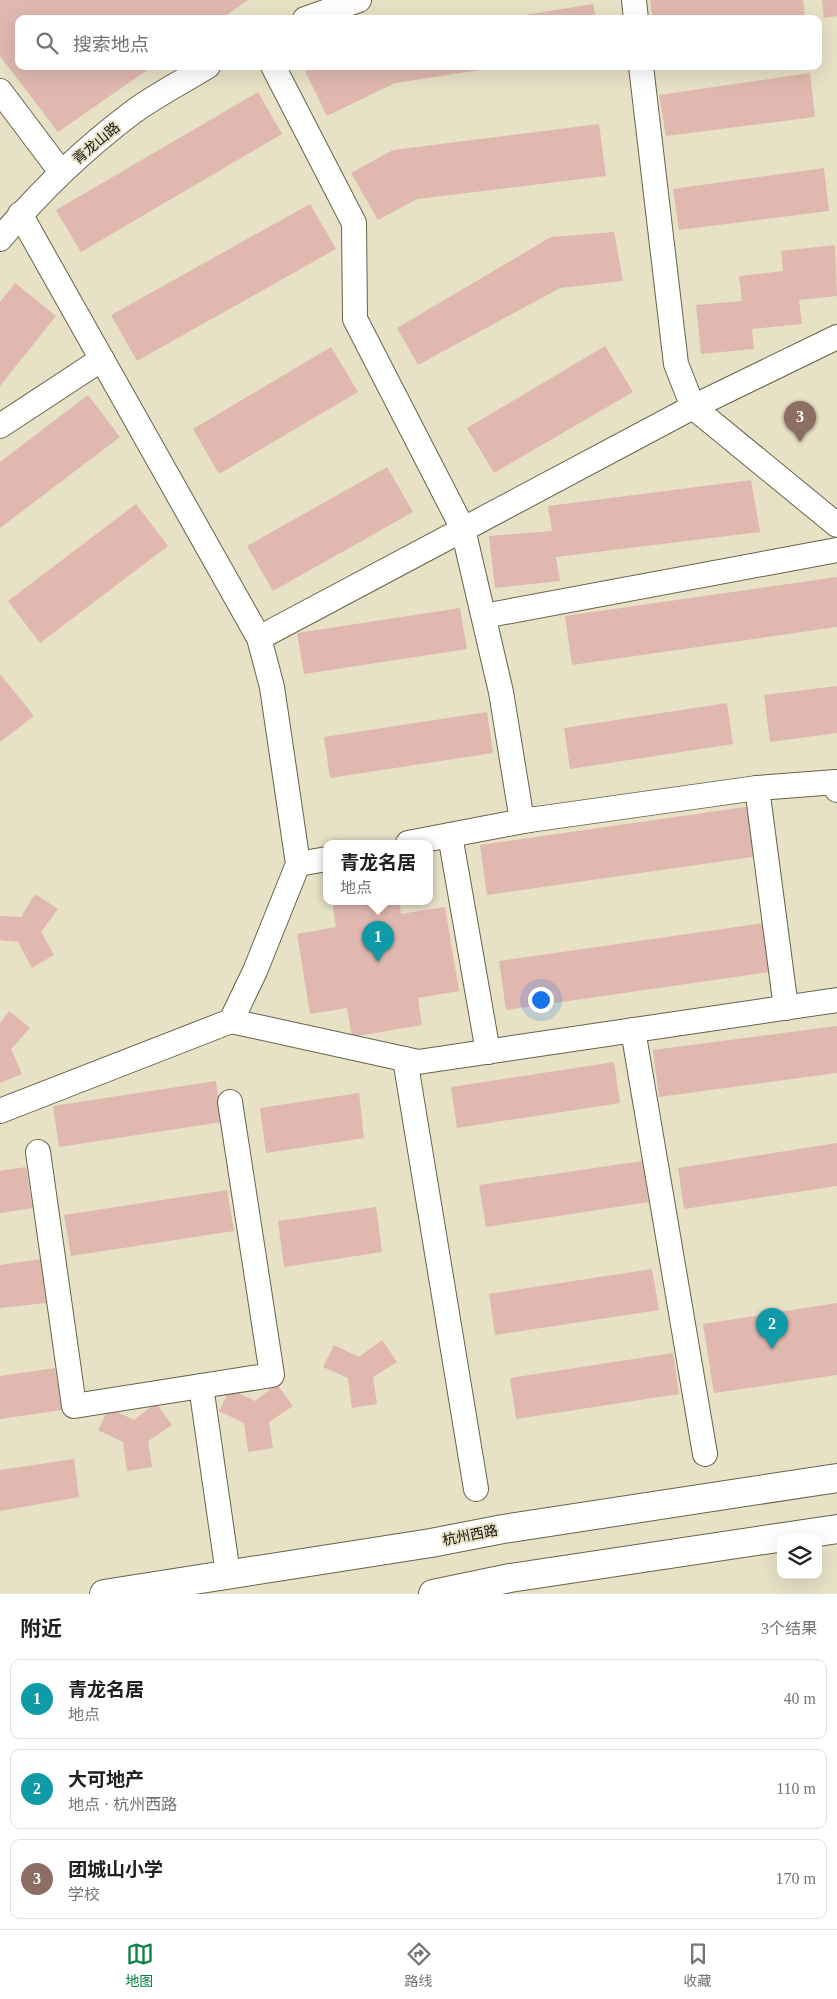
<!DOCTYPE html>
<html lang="zh">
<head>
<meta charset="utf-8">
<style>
  :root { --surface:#fff; --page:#f2f2f2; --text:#202124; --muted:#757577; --line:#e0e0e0; --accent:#0b8043 }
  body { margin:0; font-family:"Times New Roman","Noto Sans SC",serif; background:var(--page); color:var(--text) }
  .controls { position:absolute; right:15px; bottom:15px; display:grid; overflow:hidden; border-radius:10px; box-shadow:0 5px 20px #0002 }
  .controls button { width:45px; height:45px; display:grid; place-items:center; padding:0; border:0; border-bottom:1px solid var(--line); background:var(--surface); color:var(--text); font:25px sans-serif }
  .you { position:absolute; left:540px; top:999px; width:18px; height:18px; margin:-12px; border:4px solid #fff; border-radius:50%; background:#1a73e8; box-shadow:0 0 0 8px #1a73e833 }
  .badge { display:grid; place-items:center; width:32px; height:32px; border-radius:50%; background:var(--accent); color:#fff; font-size:16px; font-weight:700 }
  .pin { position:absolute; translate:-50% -41px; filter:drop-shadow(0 1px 2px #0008) }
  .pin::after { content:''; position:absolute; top:26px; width:18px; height:15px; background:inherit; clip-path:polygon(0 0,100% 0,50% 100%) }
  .popup { position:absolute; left:323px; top:840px; width:110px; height:65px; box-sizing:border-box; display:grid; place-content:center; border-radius:10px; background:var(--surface); filter:drop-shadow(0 1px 4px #0005); font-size:16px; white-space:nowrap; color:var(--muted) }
  .popup b { font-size:19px; color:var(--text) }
  .popup::after { content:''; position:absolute; left:50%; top:100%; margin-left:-10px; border:10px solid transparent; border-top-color:var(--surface) }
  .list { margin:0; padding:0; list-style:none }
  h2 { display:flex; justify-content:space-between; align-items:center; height:65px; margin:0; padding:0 20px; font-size:21px }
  h2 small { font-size:16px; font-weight:400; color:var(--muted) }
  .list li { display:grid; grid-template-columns:32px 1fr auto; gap:15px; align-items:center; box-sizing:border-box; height:80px; margin:0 10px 10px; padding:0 10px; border:1px solid var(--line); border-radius:10px }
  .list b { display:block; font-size:19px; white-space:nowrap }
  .list p { margin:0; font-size:16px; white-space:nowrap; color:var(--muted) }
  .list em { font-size:16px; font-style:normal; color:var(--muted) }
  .icon { flex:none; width:28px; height:28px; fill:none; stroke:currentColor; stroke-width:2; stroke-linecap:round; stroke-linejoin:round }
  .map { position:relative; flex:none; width:837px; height:1594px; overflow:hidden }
  .search { position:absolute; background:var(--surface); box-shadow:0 5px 20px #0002; left:15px; right:15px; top:15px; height:55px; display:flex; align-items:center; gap:12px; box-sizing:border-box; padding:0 18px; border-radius:10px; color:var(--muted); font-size:19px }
  .sheet { height:335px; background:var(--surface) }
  nav { display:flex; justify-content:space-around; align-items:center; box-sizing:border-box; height:70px; border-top:1px solid var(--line); background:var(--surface); font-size:14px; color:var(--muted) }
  nav a { display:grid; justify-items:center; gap:2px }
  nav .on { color:var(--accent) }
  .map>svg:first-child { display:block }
</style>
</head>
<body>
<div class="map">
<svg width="837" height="1594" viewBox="0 0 837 1594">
  <rect width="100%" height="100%" fill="#e7e1c6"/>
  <g fill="#e0b8af">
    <polygon points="0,0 248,0 221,19 19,19 19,66 153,66 58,132 0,56"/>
    <polygon points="650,0 803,0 805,16 782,19 653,19"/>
    <polygon points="822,0 837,0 837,16 824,18"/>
    <polygon points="593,4 596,19 506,19 506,18"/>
    <polygon points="315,66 500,66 500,67 395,83 327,116 305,71"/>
    <polygon points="810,73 815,117 666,136 659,95"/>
    <polygon points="258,92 282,134 81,252 56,210"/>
    <polygon points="599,124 606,176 417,199 378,220 351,173 393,150"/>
    <polygon points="824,168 829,211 679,230 673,189"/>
    <polygon points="310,204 336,249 137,361 111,315"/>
    <polygon points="614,232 623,281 560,288 418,365 397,328 551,237"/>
    <polygon points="835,245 837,296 799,300 802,324 752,329 754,349 701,354 696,305 742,301 739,276 783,271 781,251"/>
    <polygon points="15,283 56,316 0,386 0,302"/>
    <polygon points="605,346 633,392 494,473 467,428"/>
    <polygon points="331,347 358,392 219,474 193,429"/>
    <polygon points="88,395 120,437 0,528 0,462"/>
    <polygon points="387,467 413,512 273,591 247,546"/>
    <polygon points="751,480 760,532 556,557 560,581 495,588 489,536 552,531 548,506"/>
    <polygon points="136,504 168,546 40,643 8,601"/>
    <polygon points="837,577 837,627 572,665 565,616"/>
    <polygon points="460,608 467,649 304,674 297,633"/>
    <polygon points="1,675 34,716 0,742 0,676"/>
    <polygon points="837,686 837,733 770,742 764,695"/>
    <polygon points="727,703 733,744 570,769 564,728"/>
    <polygon points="487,712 493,753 330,778 324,737"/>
    <polygon points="752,806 759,856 487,895 480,845"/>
    <polygon points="35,894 58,909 41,932 54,955 32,968 18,942 0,940 0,916 21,917"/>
    <polygon points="332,901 399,901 401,914 445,907 459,991 418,998 422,1025 352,1037 347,1008 310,1014 297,934 336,927"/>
    <polygon points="771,922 777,971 506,1010 499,961"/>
    <polygon points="9,1011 30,1028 11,1049 22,1074 0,1083 0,1023"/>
    <polygon points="837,1026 837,1073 659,1097 653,1050"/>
    <polygon points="614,1062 620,1103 457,1128 451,1087"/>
    <polygon points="216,1081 222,1122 59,1147 53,1106"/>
    <polygon points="359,1093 364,1138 266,1153 260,1108"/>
    <polygon points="837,1143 837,1186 684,1209 678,1168"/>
    <polygon points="642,1161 649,1202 486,1227 479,1185"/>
    <polygon points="26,1167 33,1208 0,1213 0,1171"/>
    <polygon points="227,1190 234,1231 71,1256 64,1215"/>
    <polygon points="376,1207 382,1252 284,1267 278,1221"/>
    <polygon points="41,1259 46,1303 0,1308 0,1265"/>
    <polygon points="652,1269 659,1310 495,1335 489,1294"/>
    <polygon points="837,1303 837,1375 714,1393 703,1324"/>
    <polygon points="382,1340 397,1362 373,1377 377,1404 352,1408 348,1378 323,1367 334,1345 359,1357"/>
    <polygon points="673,1353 679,1394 516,1419 510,1378"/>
    <polygon points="55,1368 62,1410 0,1419 0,1376"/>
    <polygon points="277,1384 293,1406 269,1422 273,1448 248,1452 244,1423 219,1411 230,1389 255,1401"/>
    <polygon points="156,1403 172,1425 148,1441 152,1467 127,1471 123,1442 98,1430 109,1408 134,1420"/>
    <polygon points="74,1459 79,1497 0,1511 0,1470"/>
  </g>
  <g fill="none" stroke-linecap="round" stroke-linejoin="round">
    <defs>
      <g id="minor">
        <polyline points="634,0 636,19"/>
        <polyline points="305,19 359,0"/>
        <polyline points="273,66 354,223 355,319 463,529 501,692 522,821 757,788"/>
        <polyline points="641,66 676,364 693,407 837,525"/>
        <polyline points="0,91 61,172"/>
        <path d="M 0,239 C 39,192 84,149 133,112 C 156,95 184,81 208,66"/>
        <polyline points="0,426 102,359"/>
        <polyline points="484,616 837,550"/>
        <polyline points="259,638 693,407 837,337"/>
        <polyline points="450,835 488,1052"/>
        <polyline points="408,843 534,819"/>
        <polyline points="298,864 327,859"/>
        <polyline points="786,1008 757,788 836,782 837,790"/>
        <polyline points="231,1021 418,1062 837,1000"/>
        <polyline points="633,1030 705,1454"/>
        <polyline points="405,1059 476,1489"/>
        <polyline points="0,1111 231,1021 255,971 298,864 272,687 259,638 20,214"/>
        <polyline points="38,1152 74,1406 201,1386 228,1574"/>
        <polyline points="201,1386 272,1375 230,1102"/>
      </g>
      <g id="major">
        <polyline points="104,1594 431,1543 503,1529 837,1478"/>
        <polyline points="433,1594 510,1578 837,1529"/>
      </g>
    </defs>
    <use href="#minor" stroke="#67624a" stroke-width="26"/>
    <use href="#major" stroke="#67624a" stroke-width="30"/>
    <use href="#minor" stroke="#fff" stroke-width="24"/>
    <use href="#major" stroke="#fff" stroke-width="28"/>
  </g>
  <g text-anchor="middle" stroke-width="4" stroke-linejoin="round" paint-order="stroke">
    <g font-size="14" fill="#131108" stroke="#e7e1c6">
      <text transform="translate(96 143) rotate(-40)" y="5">青龙山路</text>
      <text transform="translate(470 1535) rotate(-11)" y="5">杭州西路</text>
    </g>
  </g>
</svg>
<div class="controls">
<button><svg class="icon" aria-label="layers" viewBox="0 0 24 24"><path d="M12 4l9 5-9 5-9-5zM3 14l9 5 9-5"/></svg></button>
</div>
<div class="you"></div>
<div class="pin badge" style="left:378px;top:962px;background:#0f9aa8">1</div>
<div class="popup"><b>青龙名居</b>地点</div>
<div class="pin badge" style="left:772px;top:1349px;background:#0f9aa8">2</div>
<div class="pin badge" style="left:800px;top:442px;background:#8d6e63">3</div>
<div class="search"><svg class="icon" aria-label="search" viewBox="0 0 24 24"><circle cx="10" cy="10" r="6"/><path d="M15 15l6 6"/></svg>搜索地点</div>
</div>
<section class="sheet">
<h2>附近<small>3个结果</small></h2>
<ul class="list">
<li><span class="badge" style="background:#0f9aa8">1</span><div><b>青龙名居</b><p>地点</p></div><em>40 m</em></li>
<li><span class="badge" style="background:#0f9aa8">2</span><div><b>大可地产</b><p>地点 · 杭州西路</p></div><em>110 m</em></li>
<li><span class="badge" style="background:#8d6e63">3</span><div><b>团城山小学</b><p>学校</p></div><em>170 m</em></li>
</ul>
</section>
<nav>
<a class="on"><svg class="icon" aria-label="map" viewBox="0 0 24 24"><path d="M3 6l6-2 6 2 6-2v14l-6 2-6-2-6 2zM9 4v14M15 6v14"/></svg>地图</a>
<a><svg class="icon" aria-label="directions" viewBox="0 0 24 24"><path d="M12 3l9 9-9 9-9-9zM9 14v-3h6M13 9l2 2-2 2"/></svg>路线</a>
<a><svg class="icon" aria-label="saved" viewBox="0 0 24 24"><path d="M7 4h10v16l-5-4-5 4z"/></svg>收藏</a>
</nav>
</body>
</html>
